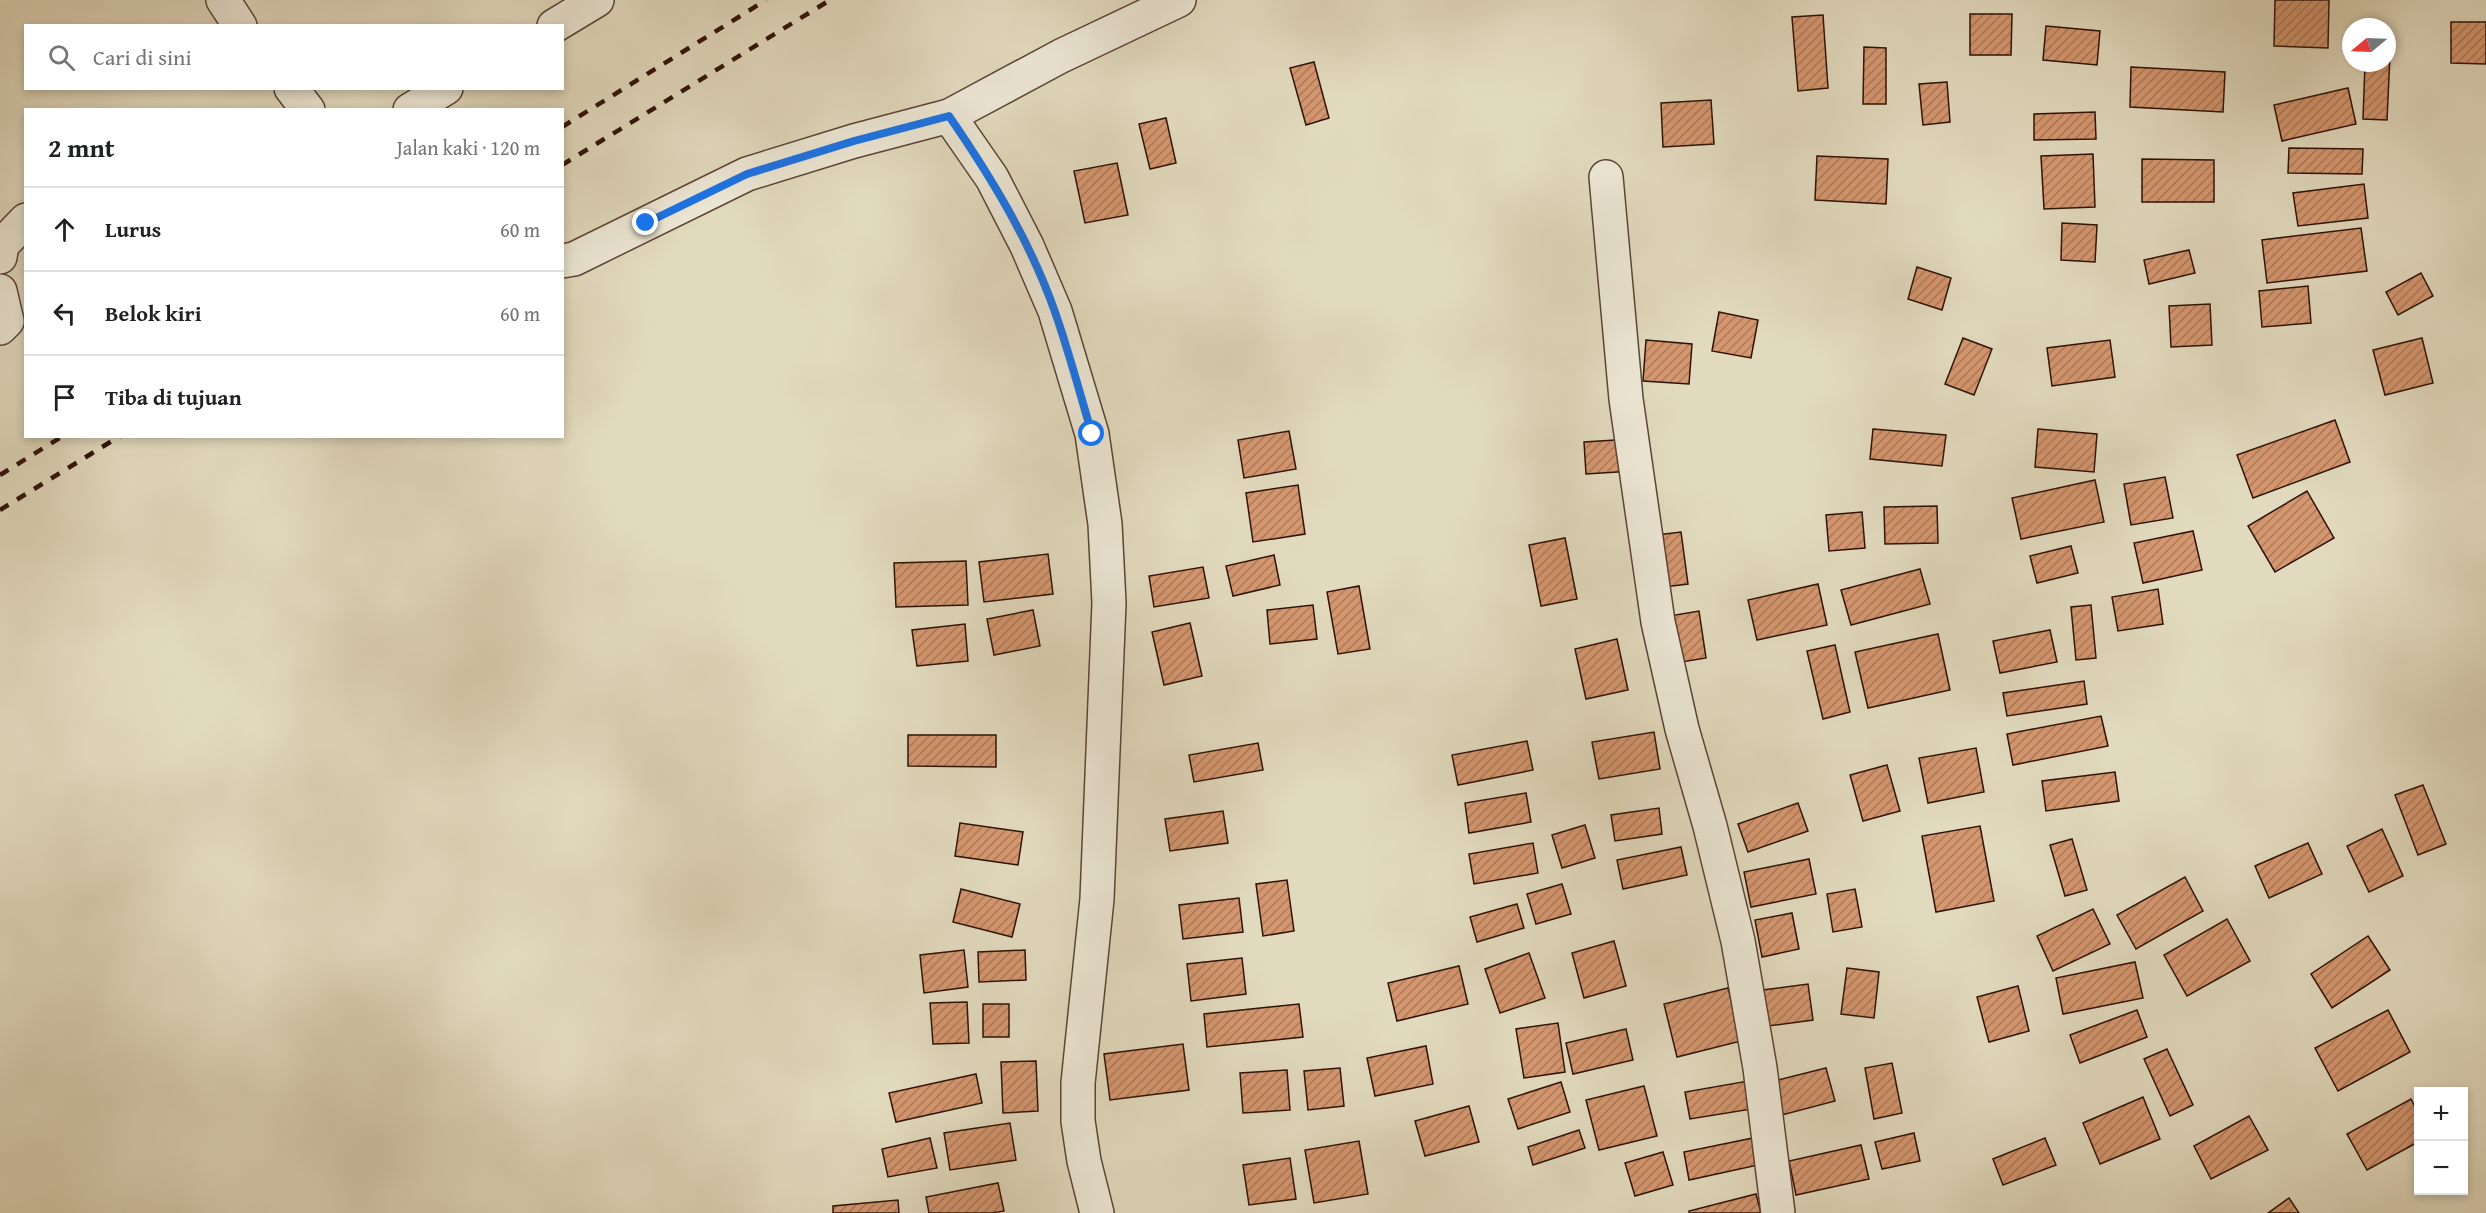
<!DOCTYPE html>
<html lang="id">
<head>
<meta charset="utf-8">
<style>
  :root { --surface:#fff; --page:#f6f6f6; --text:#202124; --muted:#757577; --line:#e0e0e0 }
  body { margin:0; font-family:"Gentium Book Plus",serif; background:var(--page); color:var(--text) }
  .controls { position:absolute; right:18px; bottom:18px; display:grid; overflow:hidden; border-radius:0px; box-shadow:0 3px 9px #0003 }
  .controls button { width:54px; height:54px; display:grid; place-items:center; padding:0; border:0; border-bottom:2px solid var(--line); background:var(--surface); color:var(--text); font:30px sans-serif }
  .compass { position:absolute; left:2342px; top:18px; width:54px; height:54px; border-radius:50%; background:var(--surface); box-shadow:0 3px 9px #0003; rotate:251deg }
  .stop { position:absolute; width:18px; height:18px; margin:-14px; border:4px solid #1a73e8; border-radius:50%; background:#fff }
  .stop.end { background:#1a73e8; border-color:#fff; box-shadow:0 2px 6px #0008 }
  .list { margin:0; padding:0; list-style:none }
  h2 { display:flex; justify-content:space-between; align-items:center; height:78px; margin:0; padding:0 24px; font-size:26px }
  h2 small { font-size:20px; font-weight:400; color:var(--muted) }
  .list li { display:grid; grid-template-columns:39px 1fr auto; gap:18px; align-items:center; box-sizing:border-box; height:84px; padding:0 24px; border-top:2px solid var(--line) }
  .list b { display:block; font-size:22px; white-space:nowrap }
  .list em { font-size:20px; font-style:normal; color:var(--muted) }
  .icon { flex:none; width:33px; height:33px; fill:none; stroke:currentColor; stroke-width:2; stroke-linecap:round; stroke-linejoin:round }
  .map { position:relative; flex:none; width:2486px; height:1213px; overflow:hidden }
  .search { position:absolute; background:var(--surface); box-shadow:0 3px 9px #0003; left:24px; top:24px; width:540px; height:66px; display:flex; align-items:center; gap:15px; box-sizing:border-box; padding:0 21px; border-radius:0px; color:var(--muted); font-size:22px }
  .panel { position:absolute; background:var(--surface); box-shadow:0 3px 9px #0003; left:24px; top:108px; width:540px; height:330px; border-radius:0px }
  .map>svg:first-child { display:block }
</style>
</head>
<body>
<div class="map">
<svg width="2486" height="1213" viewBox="0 0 2486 1213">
  <defs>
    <pattern id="building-hatch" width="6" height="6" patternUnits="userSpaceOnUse" patternTransform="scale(1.5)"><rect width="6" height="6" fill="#d59770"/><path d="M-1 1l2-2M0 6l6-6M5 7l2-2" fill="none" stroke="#ad7a5a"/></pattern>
  </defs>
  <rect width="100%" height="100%" fill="#e2dabe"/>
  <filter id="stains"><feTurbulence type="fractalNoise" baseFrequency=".00333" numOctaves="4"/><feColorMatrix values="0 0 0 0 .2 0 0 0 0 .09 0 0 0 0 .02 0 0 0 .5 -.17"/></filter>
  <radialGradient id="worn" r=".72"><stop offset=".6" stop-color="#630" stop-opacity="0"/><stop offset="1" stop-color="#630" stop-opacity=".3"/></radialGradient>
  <g fill="url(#building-hatch)" stroke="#2e1207" stroke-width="1.5">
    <polygon points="2275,0 2329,0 2328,48 2274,46"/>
    <polygon points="1970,14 2012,14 2011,55 1970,55"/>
    <polygon points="1823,15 1828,88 1798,91 1792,17"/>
    <polygon points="2451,22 2486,22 2486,64 2451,63"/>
    <polygon points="2046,26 2100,31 2097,65 2043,60"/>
    <polygon points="2387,34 2391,34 2387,120 2363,119 2365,63 2387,63"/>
    <polygon points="1864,47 1886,48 1886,104 1863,104"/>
    <polygon points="1314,62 1329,118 1306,125 1290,68"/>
    <polygon points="2131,67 2225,72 2223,112 2130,107"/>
    <polygon points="1947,82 1950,122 1923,125 1919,84"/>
    <polygon points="2348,88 2356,124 2282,141 2274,105"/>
    <polygon points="1711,100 1714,144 1663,147 1661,103"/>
    <polygon points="2095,112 2096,139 2034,140 2034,114"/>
    <polygon points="1166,118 1176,163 1150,169 1139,124"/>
    <polygon points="2289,148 2363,149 2362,174 2288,173"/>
    <polygon points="2093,154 2095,207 2044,209 2041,156"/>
    <polygon points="1817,156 1888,159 1886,204 1815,200"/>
    <polygon points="2142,159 2214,160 2214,202 2142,202"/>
    <polygon points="1117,163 1128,215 1085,223 1074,171"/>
    <polygon points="2364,184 2368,218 2298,226 2293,193"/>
    <polygon points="2062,223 2097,225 2095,262 2061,260"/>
    <polygon points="2361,228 2367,271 2267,283 2262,240"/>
    <polygon points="2189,250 2195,273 2149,284 2144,260"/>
    <polygon points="1917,267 1951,278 1942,310 1908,299"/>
    <polygon points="2421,273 2433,296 2398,315 2386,292"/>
    <polygon points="2308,286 2311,323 2262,327 2259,291"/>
    <polygon points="2210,304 2212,345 2171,347 2169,306"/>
    <polygon points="1719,312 1758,320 1751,358 1712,351"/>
    <polygon points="1963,338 1992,349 1974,395 1945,384"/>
    <polygon points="2422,338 2433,383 2385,395 2373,350"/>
    <polygon points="1646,340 1692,344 1689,384 1643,381"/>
    <polygon points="2110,340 2115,377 2052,386 2047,348"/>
    <polygon points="2335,420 2350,462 2253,498 2237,455"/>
    <polygon points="1873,429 1946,435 1942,466 1870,459"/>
    <polygon points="2038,429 2097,434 2094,472 2035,467"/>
    <polygon points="1289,431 1296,469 1244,478 1238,440"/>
    <polygon points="1631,439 1633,471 1586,474 1584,442"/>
    <polygon points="2165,477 2173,518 2131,525 2124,484"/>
    <polygon points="2095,480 2104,522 2021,539 2012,498"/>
    <polygon points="1298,485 1305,534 1253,542 1246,493"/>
    <polygon points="2307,491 2334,538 2275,572 2248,526"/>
    <polygon points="1937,506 1938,543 1885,544 1884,507"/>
    <polygon points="1862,512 1865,548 1829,551 1826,515"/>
    <polygon points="2193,531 2202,570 2143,583 2134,543"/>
    <polygon points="1681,532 1688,584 1664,587 1657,535"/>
    <polygon points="1565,538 1577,599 1541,606 1529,545"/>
    <polygon points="2071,546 2078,573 2037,583 2030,556"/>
    <polygon points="1048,554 1053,594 984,602 979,562"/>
    <polygon points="1274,555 1280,585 1233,596 1226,566"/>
    <polygon points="966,561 968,605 896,607 894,563"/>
    <polygon points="1203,567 1209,598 1154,607 1149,576"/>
    <polygon points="1920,569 1930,604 1851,625 1841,590"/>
    <polygon points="1818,584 1827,625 1757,640 1748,600"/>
    <polygon points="1359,586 1370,649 1338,654 1327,592"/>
    <polygon points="2158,589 2163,624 2118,631 2112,597"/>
    <polygon points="1313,605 1317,639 1270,644 1267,610"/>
    <polygon points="2091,605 2096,658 2076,660 2071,607"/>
    <polygon points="1033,610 1040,646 994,655 987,619"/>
    <polygon points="1699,611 1706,658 1676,663 1669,616"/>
    <polygon points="1190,623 1202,676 1164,685 1152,632"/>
    <polygon points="965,624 968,661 917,666 912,630"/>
    <polygon points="2050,630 2057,662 2000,673 1993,641"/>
    <polygon points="1938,634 1950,690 1868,708 1855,652"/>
    <polygon points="1617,639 1628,690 1586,699 1575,649"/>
    <polygon points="1835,645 1850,712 1823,719 1807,651"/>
    <polygon points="2084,681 2087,704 2007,716 2003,693"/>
    <polygon points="2101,716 2108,746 2013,765 2007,734"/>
    <polygon points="1654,732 1660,769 1599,779 1592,742"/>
    <polygon points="908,735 996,735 996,767 908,766"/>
    <polygon points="1527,741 1533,770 1458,785 1452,755"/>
    <polygon points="1258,743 1263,770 1194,782 1189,755"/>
    <polygon points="1976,748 1984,792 1928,803 1919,758"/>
    <polygon points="1887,765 1900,811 1863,821 1850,775"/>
    <polygon points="2115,772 2119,801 2046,811 2042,781"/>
    <polygon points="2423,785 2446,844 2418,855 2395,795"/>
    <polygon points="1526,793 1531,822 1469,833 1465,803"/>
    <polygon points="1798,803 1808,831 1748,852 1738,824"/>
    <polygon points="1659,808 1662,834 1615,841 1611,815"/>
    <polygon points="1223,811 1228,843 1170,851 1165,819"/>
    <polygon points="960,823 1023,832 1018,865 955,856"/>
    <polygon points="1585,825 1595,858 1562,868 1552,835"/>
    <polygon points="1980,826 1994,901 1936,912 1922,836"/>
    <polygon points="2382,829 2403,876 2369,892 2347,846"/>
    <polygon points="2072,839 2087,890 2065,896 2050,845"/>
    <polygon points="1533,843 1538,873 1474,884 1469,854"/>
    <polygon points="2308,843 2322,874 2269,898 2255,866"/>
    <polygon points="1681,847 1687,875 1623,889 1617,860"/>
    <polygon points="1809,859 1816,894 1751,907 1744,872"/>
    <polygon points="2185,877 2203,911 2136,949 2117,915"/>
    <polygon points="1287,880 1294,931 1263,936 1256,884"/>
    <polygon points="1562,884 1571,914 1536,924 1527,894"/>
    <polygon points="961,889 1020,904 1012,937 953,922"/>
    <polygon points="1855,889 1862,927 1833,932 1827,894"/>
    <polygon points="1239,898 1243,932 1183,939 1179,905"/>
    <polygon points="1517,904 1524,928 1477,942 1470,917"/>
    <polygon points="2093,909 2110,944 2053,971 2037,936"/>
    <polygon points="1792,913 1799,949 1762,957 1755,920"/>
    <polygon points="2227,919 2250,961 2187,996 2164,955"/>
    <polygon points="2368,936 2390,970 2332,1008 2311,974"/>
    <polygon points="1614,941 1626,986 1584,998 1572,953"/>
    <polygon points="964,950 968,987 924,993 920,955"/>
    <polygon points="1025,950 1026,980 979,982 978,952"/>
    <polygon points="1529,953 1545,998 1500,1013 1485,969"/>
    <polygon points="1242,958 1246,994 1191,1001 1187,964"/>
    <polygon points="2135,962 2143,998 2063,1014 2056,978"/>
    <polygon points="1459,966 1468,1004 1397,1021 1388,983"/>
    <polygon points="1847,968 1879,972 1874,1018 1841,1014"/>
    <polygon points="1808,984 1813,1020 1768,1026 1763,990"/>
    <polygon points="2018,986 2029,1031 1989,1042 1977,997"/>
    <polygon points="1728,988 1741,1041 1677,1057 1664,1004"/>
    <polygon points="967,1002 969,1043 933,1044 930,1003"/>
    <rect x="983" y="1004" width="26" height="33"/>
    <polygon points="1299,1004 1303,1037 1207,1047 1204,1014"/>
    <polygon points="2137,1010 2147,1037 2080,1063 2070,1035"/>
    <polygon points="2388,1010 2410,1052 2338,1091 2315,1048"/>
    <polygon points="1558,1023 1565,1072 1524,1078 1516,1029"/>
    <polygon points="1626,1029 1633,1060 1573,1074 1566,1043"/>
    <polygon points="1183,1044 1189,1090 1110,1100 1104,1054"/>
    <polygon points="1426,1046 1433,1084 1375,1096 1367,1058"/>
    <polygon points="2167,1049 2193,1105 2170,1116 2144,1059"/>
    <polygon points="1036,1061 1038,1111 1003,1113 1001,1062"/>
    <polygon points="1892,1063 1902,1113 1874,1119 1865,1068"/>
    <polygon points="1340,1068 1344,1106 1308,1110 1304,1071"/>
    <polygon points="1826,1068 1835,1101 1778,1116 1770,1082"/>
    <polygon points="1287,1070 1290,1110 1243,1113 1240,1073"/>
    <polygon points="976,1074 982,1103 896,1122 889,1093"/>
    <polygon points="1748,1081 1752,1109 1690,1119 1685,1092"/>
    <polygon points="1561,1082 1570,1112 1518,1129 1508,1099"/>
    <polygon points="1644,1086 1657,1136 1599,1150 1586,1100"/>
    <polygon points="2143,1097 2160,1139 2100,1164 2083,1123"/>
    <polygon points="2411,1099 2418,1113 2418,1142 2367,1170 2347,1134"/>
    <polygon points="1469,1106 1479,1142 1425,1156 1415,1121"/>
    <polygon points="2249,1116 2268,1150 2211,1179 2194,1146"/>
    <polygon points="1010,1123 1016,1160 950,1170 944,1133"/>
    <polygon points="1579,1130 1585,1148 1533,1165 1528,1147"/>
    <polygon points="1914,1133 1920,1161 1882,1169 1875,1142"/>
    <polygon points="930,1138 937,1168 888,1177 882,1149"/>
    <polygon points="1753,1138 1758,1165 1689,1180 1684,1152"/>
    <polygon points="2045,1138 2056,1165 2003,1185 1993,1159"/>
    <polygon points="1359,1141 1368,1194 1314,1203 1305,1150"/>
    <polygon points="1861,1145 1869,1179 1796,1195 1789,1161"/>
    <polygon points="1663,1152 1673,1185 1635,1196 1625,1163"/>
    <polygon points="1290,1158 1296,1199 1249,1205 1243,1165"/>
    <polygon points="998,1183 1004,1211 992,1213 929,1213 926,1197"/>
    <polygon points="1756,1194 1761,1213 1689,1213 1689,1211"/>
    <polygon points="2289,1198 2299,1213 2268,1213"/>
    <polygon points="898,1200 899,1213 833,1213 833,1206"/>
  </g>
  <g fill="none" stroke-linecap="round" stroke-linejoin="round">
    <defs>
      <g id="minor">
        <polyline points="223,0 240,26"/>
        <polyline points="554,26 597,0"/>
        <polyline points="291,88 308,110"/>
        <polyline points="410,110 446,88"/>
        <polyline points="949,116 1061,56 1179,0"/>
        <polyline points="1606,177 1626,399 1658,622 1682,729 1710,826 1738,941 1760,1068 1778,1213"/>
        <polyline points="0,257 2,245 26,220"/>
        <polyline points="562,261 574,259 747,174 854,141 949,116 992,178 1027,246 1055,311 1092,434 1105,524 1109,603 1097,899 1078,1083 1078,1121 1084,1161 1097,1213"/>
        <polyline points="0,291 7,321 0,328"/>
      </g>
    </defs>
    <use href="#minor" stroke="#5b4435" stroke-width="36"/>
    <use href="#minor" stroke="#ece7d5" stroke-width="33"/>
    <g stroke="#2e1207" stroke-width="4.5" stroke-dasharray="10 10" stroke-linecap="butt">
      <polyline points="562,127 766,0"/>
      <polyline points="562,165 830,0"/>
      <polyline points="0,475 63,436"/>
      <polyline points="0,510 120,436"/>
    </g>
  </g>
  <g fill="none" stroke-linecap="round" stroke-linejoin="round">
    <path stroke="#1a73e8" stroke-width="8" d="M 646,223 L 747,174 L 854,141 L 949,116 C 991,177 1030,241 1055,312 C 1069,352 1080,394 1092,434"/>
  </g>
  <rect width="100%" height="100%" filter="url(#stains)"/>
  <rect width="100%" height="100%" fill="url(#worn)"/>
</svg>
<div class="controls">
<button>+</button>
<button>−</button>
</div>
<svg class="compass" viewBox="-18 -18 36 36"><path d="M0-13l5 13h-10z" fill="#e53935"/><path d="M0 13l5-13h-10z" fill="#757577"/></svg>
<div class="stop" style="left:1092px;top:434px"></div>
<div class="stop end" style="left:646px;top:223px"></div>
<div class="search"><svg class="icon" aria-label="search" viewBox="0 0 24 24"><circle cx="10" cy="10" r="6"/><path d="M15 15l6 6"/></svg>Cari di sini</div>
<section class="panel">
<h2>2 mnt<small>Jalan kaki · 120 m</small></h2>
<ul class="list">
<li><svg class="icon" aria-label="ahead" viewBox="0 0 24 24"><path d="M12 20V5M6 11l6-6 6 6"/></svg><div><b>Lurus</b></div><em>60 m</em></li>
<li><svg class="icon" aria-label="left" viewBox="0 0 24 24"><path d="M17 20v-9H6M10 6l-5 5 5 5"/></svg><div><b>Belok kiri</b></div><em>60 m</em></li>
<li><svg class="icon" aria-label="arrive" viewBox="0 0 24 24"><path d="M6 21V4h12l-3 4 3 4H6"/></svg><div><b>Tiba di tujuan</b></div></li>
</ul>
</section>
</div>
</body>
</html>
